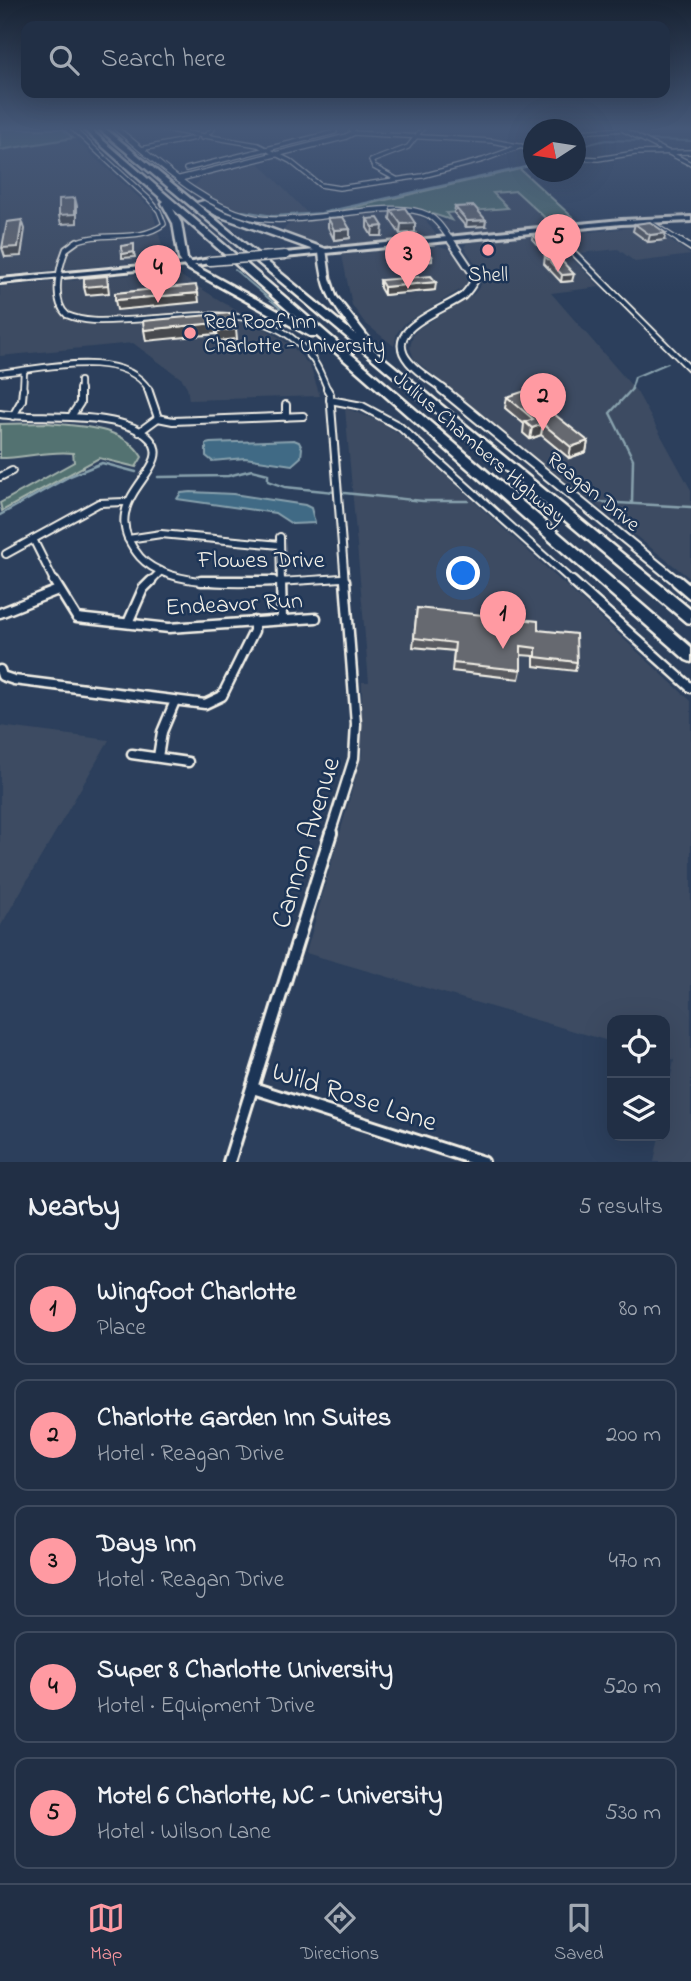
<!DOCTYPE html>
<html lang="en">
<head>
<meta charset="utf-8">
<style>
  :root { --surface:#212f45; --page:#2d3b50; --text:#f1f3f6; --muted:#a2a9b3; --line:#3e4a5e; --accent:#ff9aa2 }
  body { margin:0; font-family:"Indie Flower",sans-serif; background:var(--page); color:var(--text) }
  .controls { position:absolute; right:21px; bottom:21px; display:grid; overflow:hidden; border-radius:14px; box-shadow:0 7px 28px #0002 }
  .controls button { width:63px; height:63px; display:grid; place-items:center; padding:0; border:0; border-bottom:2px solid var(--line); background:var(--surface); color:var(--text); font:35px sans-serif }
  .compass { position:absolute; left:523px; top:119px; width:63px; height:63px; border-radius:50%; background:var(--surface); box-shadow:0 7px 28px #0002; rotate:258deg }
  .you { position:absolute; left:464px; top:574px; width:24px; height:24px; margin:-18px; border:5px solid #fff; border-radius:50%; background:#1a73e8; box-shadow:0 0 0 10px #1a73e833 }
  .badge { display:grid; place-items:center; width:46px; height:46px; border-radius:50%; background:var(--accent); color:#111; font-size:23px; font-weight:700 }
  .pin { position:absolute; translate:-50% -58px; filter:drop-shadow(0 2px 4px #0008) }
  .pin::after { content:''; position:absolute; top:37px; width:24px; height:21px; background:inherit; clip-path:polygon(0 0,100% 0,50% 100%) }
  .list { margin:0; padding:0; list-style:none }
  h2 { display:flex; justify-content:space-between; align-items:center; height:91px; margin:0; padding:0 28px; font-size:30px }
  h2 small { font-size:23px; font-weight:400; color:var(--muted) }
  .list li { display:grid; grid-template-columns:46px 1fr auto; gap:21px; align-items:center; box-sizing:border-box; height:112px; margin:0 14px 14px; padding:0 14px; border:2px solid var(--line); border-radius:14px }
  .list b { display:block; font-size:26px; white-space:nowrap }
  .list p { margin:0; font-size:23px; white-space:nowrap; color:var(--muted) }
  .list em { font-size:23px; font-style:normal; color:var(--muted) }
  .icon { flex:none; width:38px; height:38px; fill:none; stroke:currentColor; stroke-width:2; stroke-linecap:round; stroke-linejoin:round }
  .map { position:relative; flex:none; width:691px; height:1162px; overflow:hidden }
  .search { position:absolute; background:var(--surface); box-shadow:0 7px 28px #0002; left:21px; right:21px; top:21px; height:77px; display:flex; align-items:center; gap:18px; box-sizing:border-box; padding:0 24px; border-radius:14px; color:var(--muted); font-size:26px }
  .sheet { height:721px; background:var(--surface) }
  nav { display:flex; justify-content:space-around; align-items:center; box-sizing:border-box; height:98px; border-top:2px solid var(--line); background:var(--surface); font-size:19px; color:var(--muted) }
  nav a { display:grid; justify-items:center; gap:4px }
  nav .on { color:var(--accent) }
  .map>svg:first-child { display:block }
</style>
</head>
<body>
<div class="map">
<svg width="691" height="1162" viewBox="0 0 691 1162">
  <rect width="100%" height="100%" fill="#2c3f5c"/>
  <filter id="ink" filterUnits="userSpaceOnUse"><feTurbulence type="fractalNoise" baseFrequency=".0143" numOctaves="2"/><feDisplacementMap in="SourceGraphic" scale="14" xChannelSelector="R" yChannelSelector="G"/><feConvolveMatrix kernelMatrix="1 2 1 2 8 2 1 2 1" color-interpolation-filters="sRGB"/></filter>
  <g filter="url(#ink)">
    <g fill="#3d4c62">
      <polygon points="73,138 152,209 166,260 0,275 0,150"/>
      <polygon points="259,163 312,218 279,218 249,213 214,200 194,186 204,176"/>
      <polygon points="516,191 554,227 463,236 451,232 442,222 451,221 445,213 507,208 493,193"/>
      <polygon points="376,212 401,212 418,216 425,219 437,236 324,247 281,232 290,223"/>
      <polygon points="645,226 651,227 691,255 635,262 618,249 580,253 562,235"/>
      <polygon points="544,235 551,237 600,287 551,293 637,392 691,490 691,579 478,413 414,359 410,347 413,335 418,329 474,294 481,285 482,273 464,247 468,242"/>
      <polygon points="439,246 449,249 466,271 468,280 463,288 405,323 397,333 394,346 365,323 352,305 342,255"/>
      <polygon points="173,271 291,345 310,366 320,396 189,400 187,387 182,379 133,343 0,356 0,287"/>
      <polygon points="345,408 379,421 405,438 691,701 691,1162 654,1162 659,1136 665,1136 665,1108 674,1060 665,1057 665,1020 612,1020 612,1042 306,953 362,755 362,682 369,682"/>
      <polygon points="0,726 109,740 0,927"/>
    </g>
    <g fill="#527271" stroke="#a3b2ac" stroke-width="2">
      <polygon points="0,129 63,129 73,138 0,150"/>
      <path d="M 520,169 L 580,224 L 555,227 L 516,191 L 493,193 L 508,208 L 446,213 L 451,220 C 398,200 366,209 312,217 Z"/>
      <path d="M 48,423 C 80,426 124,426 142,457 L 136,467 L 99,458 L 2,511 L 0,503 L 74,462 L 73,453 C 50,450 24,458 0,458 L 0,424 Z"/>
    </g>
    <g fill="#406b85" stroke="#88a1ad" stroke-width="2">
      <polygon points="294,440 299,442 302,448 301,457 292,465 245,458 212,461 206,456 206,444 210,443"/>
      <polygon points="191,492 233,494 305,505 311,508 315,523 292,524 275,513 177,499 181,493"/>
    </g>
    <g fill="none" stroke-linecap="round" stroke-linejoin="round">
      <g stroke="#88a1ad" stroke-width="2">
        <polyline points="651,140 691,141"/>
        <polyline points="581,146 606,140 641,141"/>
        <polyline points="243,211 273,216 321,213 534,165"/>
        <polyline points="235,270 280,308"/>
        <polyline points="631,390 635,377 668,363"/>
      </g>
      <g stroke="#88a1ad" stroke-width="2.5">
        <polyline points="158,477 228,476 252,470 268,474 268,481 285,487 423,501 468,501"/>
        <polyline points="599,502 691,507"/>
        <polyline points="632,503 633,459 610,413 632,389"/>
        <polyline points="0,515 70,476 102,463 136,472"/>
      </g>
      <defs>
        <g id="minor-far4">
          <path d="M 73,129 L 149,199 L 159,211 L 164,224 C 138,244 102,229 73,243"/>
          <polyline points="163,129 258,145 290,161 320,185 339,188 422,176 483,160 521,146"/>
          <polyline points="622,129 691,164"/>
          <polyline points="576,132 625,129"/>
          <polyline points="353,133 492,141 534,149"/>
          <polyline points="202,138 213,129"/>
          <polyline points="141,149 195,138"/>
          <polyline points="576,158 598,159 635,153 691,152"/>
          <polyline points="186,169 335,132 332,129"/>
          <polyline points="396,179 374,167 371,161 408,147 422,129"/>
          <polyline points="650,222 683,243"/>
          <polyline points="550,229 564,243"/>
        </g>
        <g id="minor-far3">
          <path d="M 77,241 L 66,249 C 59,267 51,301 67,315 C 86,323 106,321 126,320 C 190,318 266,298 311,357 C 319,366 323,380 328,390"/>
          <polyline points="562,241 691,370"/>
          <polyline points="680,241 691,248"/>
          <path d="M 0,373 C 41,369 124,347 149,390"/>
          <polyline points="80,381 80,390"/>
          <polyline points="23,390 24,371"/>
        </g>
        <g id="minor-far2">
          <polyline points="148,389 158,418 173,421 303,416"/>
          <polyline points="327,389 330,394 345,583"/>
          <polyline points="330,400 362,406 399,426 574,583"/>
          <polyline points="286,405 286,417"/>
          <path d="M 0,414 C 37,420 122,409 150,439 C 178,470 90,499 140,557 C 175,597 293,580 342,578"/>
          <polyline points="72,415 80,403 80,389"/>
          <polyline points="13,416 22,400 23,389"/>
          <polyline points="139,432 158,418"/>
          <polyline points="0,477 12,471"/>
          <polyline points="280,537 281,583"/>
          <polyline points="33,539 55,583"/>
          <polyline points="128,539 161,534 280,545"/>
          <polyline points="6,554 99,503 125,502"/>
          <polyline points="149,583 161,571"/>
        </g>
        <g id="minor-far1">
          <polyline points="54,581 77,618 169,628 316,618"/>
          <polyline points="201,581 273,581"/>
          <polyline points="281,581 282,619"/>
          <polyline points="572,581 691,688"/>
          <polyline points="0,613 58,590"/>
          <polyline points="128,623 143,589 151,581"/>
          <polyline points="0,670 2,676 14,680 205,704 222,696 254,631 254,621"/>
          <polyline points="132,754 188,762"/>
          <polyline points="158,757 162,732 175,701"/>
          <polyline points="330,834 354,758 356,724 345,581"/>
        </g>
        <g id="minor">
          <polyline points="253,1088 483,1162"/>
          <polyline points="229,1162 331,833"/>
        </g>
        <g id="tertiary-far3">
          <path d="M 117,129 C 158,162 199,204 251,217 C 301,229 391,196 428,215 C 439,221 445,233 453,243"/>
          <polyline points="178,179 345,137 353,133 352,129"/>
        </g>
        <path id="tertiary-far2" d="M 444,390 C 433,381 418,373 409,362 C 380,328 445,310 463,296 C 469,290 472,285 476,278 L 451,241"/>
        <polyline id="tertiary-far1" points="442,389 679,583"/>
        <polyline id="tertiary" points="677,581 691,593"/>
        <polygon id="secondary" points="186,262 189,264 188,265 0,283 0,279"/>
        <g id="primary">
          <polygon points="691,217 691,221 621,224 285,257 281,255 285,253 621,220"/>
          <polygon points="210,259 214,261 213,263 186,266 182,264"/>
        </g>
        <g id="motorway">
          <path d="M 83,129 L 90,129 L 691,647 L 691,662 L 686,660 L 317,336 L 310,336 L 186,268 L 179,259 L 173,223 L 162,203 L 164,201 ZM 173,209 L 307,327 L 192,264 L 187,259 L 181,223 Z"/>
          <path d="M 99,129 L 106,129 L 356,335 C 332,302 323,295 319,252 L 216,215 L 197,203 L 204,201 L 222,211 L 326,249 L 330,278 L 336,296 L 368,337 L 362,340 L 691,610 L 691,623 L 686,622 Z"/>
        </g>
      </defs>
      <use href="#minor-far4" stroke="#f4f1e8" stroke-width="6"/>
      <use href="#minor-far3" stroke="#f4f1e8" stroke-width="8"/>
      <use href="#minor-far2" stroke="#f4f1e8" stroke-width="10"/>
      <use href="#minor-far1" stroke="#f4f1e8" stroke-width="13"/>
      <use href="#minor" stroke="#f4f1e8" stroke-width="16"/>
      <use href="#tertiary-far3" stroke="#f4f1e8" stroke-width="7"/>
      <use href="#tertiary-far2" stroke="#f4f1e8" stroke-width="10"/>
      <use href="#tertiary-far1" stroke="#f4f1e8" stroke-width="12"/>
      <use href="#tertiary" stroke="#f4f1e8" stroke-width="15"/>
      <use href="#secondary" stroke="#f4f1e8" stroke-width="6"/>
      <use href="#primary" stroke="#f4f1e8" stroke-width="6"/>
      <use href="#motorway" stroke="#f4f1e8" stroke-width="5"/>
      <use href="#minor-far4" stroke="#1d3557" stroke-width="3.5"/>
      <use href="#minor-far3" stroke="#1d3557" stroke-width="4.5"/>
      <use href="#minor-far2" stroke="#1d3557" stroke-width="6"/>
      <use href="#minor-far1" stroke="#1d3557" stroke-width="8"/>
      <use href="#minor" stroke="#1d3557" stroke-width="10"/>
      <use href="#tertiary-far3" stroke="#1d3557" stroke-width="4.5"/>
      <use href="#tertiary-far2" stroke="#1d3557" stroke-width="6"/>
      <use href="#tertiary-far1" stroke="#1d3557" stroke-width="8"/>
      <use href="#tertiary" stroke="#1d3557" stroke-width="10"/>
      <use href="#secondary" fill="#1d3557" fill-rule="evenodd"/>
      <use href="#primary" fill="#1d3557" fill-rule="evenodd"/>
      <use href="#motorway" fill="#1d3557" fill-rule="evenodd"/>
      <defs>
        <polyline id="primary-bridge" points="210,261 285,255"/>
      </defs>
      <use href="#primary-bridge" stroke="#f4f1e8" stroke-width="11" stroke-linecap="butt"/>
      <use href="#primary-bridge" stroke="#1d3557" stroke-width="8"/>
    </g>
    <g fill="#585a60" stroke="#f4f1e8" stroke-width="2">
      <polygon points="455,207 485,226 466,227 454,213"/>
      <polygon points="391,210 415,232 400,234 390,219"/>
      <polygon points="328,218 350,229 350,238 334,240 328,227"/>
      <polygon points="367,219 382,236 372,236 367,228"/>
      <polygon points="635,224 664,240 648,242 633,231"/>
      <polygon points="533,235 550,243 550,248 541,249 532,239"/>
      <polygon points="414,251 432,256 432,261 418,262 413,255"/>
      <polygon points="545,256 572,281 561,282 544,264"/>
      <polygon points="380,280 435,290 384,295 380,288"/>
      <polygon points="507,397 588,441 586,452 569,458 541,435 530,439 523,433 524,424 505,408"/>
      <polygon points="417,608 538,630 577,662 575,671 534,666 534,656 521,655 521,670 519,679 452,671 454,651 413,647"/>
    </g>
    <g fill="#474a4e" stroke="#f4f1e8" stroke-width="2">
      <polygon points="75,198 77,206 77,223 61,224 59,215"/>
      <polygon points="22,220 25,229 21,256 5,257 2,248"/>
      <polygon points="486,220 485,226 466,227 467,221"/>
      <polygon points="415,223 415,232 400,234 401,224"/>
      <polygon points="383,226 382,236 372,236 373,227"/>
      <polygon points="350,229 350,238 334,240 334,230"/>
      <polygon points="666,233 664,240 648,242 650,235"/>
      <polygon points="550,243 550,248 541,249 542,244"/>
      <polygon points="134,252 135,257 122,258 122,254"/>
      <polygon points="432,256 432,261 418,262 418,258"/>
      <polygon points="574,274 572,281 561,282 562,275"/>
      <polygon points="107,276 109,293 86,295 84,287"/>
      <polygon points="436,282 435,290 384,295 384,287"/>
      <polygon points="198,293 199,302 117,310 115,300"/>
      <polygon points="215,323 216,334 146,341 144,330"/>
      <polygon points="236,329 237,339 218,341 217,331"/>
      <polygon points="543,424 541,435 530,439 532,428"/>
      <polygon points="588,441 586,452 569,458 571,447"/>
    </g>
    <g fill="#666970" stroke="#f4f1e8" stroke-width="2">
      <polygon points="75,198 75,214 59,215 59,199"/>
      <polygon points="474,206 486,220 467,221 455,207"/>
      <polygon points="405,208 415,223 401,224 391,210"/>
      <polygon points="343,217 350,229 334,230 328,218"/>
      <polygon points="378,218 383,226 373,227 367,219"/>
      <polygon points="22,220 18,247 2,248 7,222"/>
      <polygon points="650,222 666,233 650,235 635,224"/>
      <polygon points="542,234 550,243 542,244 533,235"/>
      <polygon points="134,244 134,252 122,254 121,246"/>
      <polygon points="427,249 432,256 418,258 414,251"/>
      <polygon points="556,255 574,274 562,275 545,256"/>
      <polygon points="107,276 108,285 84,287 84,278"/>
      <polygon points="431,276 436,282 384,287 380,280"/>
      <polygon points="196,285 198,293 115,300 115,293"/>
      <polygon points="231,313 236,329 217,331 215,323 144,330 143,321"/>
      <polygon points="525,391 588,441 571,447 543,424 532,428 525,422 533,419 507,397"/>
      <polygon points="417,608 538,621 538,630 576,634 577,662 536,657 536,648 521,646 521,670 453,663 455,643 414,638"/>
    </g>
  </g>
  <linearGradient id="sky" x2="0" y2="1"><stop stop-color="#182333"/><stop offset="0.44" stop-color="#455878"/><stop offset="1" stop-color="#455878" stop-opacity="0"/></linearGradient>
  <rect width="691" height="292" fill="url(#sky)"/>
  <g fill="#ff9aa2" stroke="#1d3557" stroke-width="2.5">
    <circle cx="488" cy="250" r="7"/>
    <circle cx="190" cy="333" r="7"/>
  </g>
  <g text-anchor="middle" stroke-width="5" stroke-linejoin="round" paint-order="stroke">
    <g font-size="21" fill="#f4f1e8" stroke="#1d3557">
      <text x="488" y="281">Shell</text>
      <text x="204" y="328" text-anchor="start">Red Roof Inn<tspan x="204" dy="24">Charlotte - University</tspan></text>
    </g>
    <g font-size="21" fill="#f4f1e8" stroke="#1d3557">
      <text transform="translate(480 447) rotate(41)" y="7">Julius Chambers Highway</text>
      <text transform="translate(594 491) rotate(39)" y="7">Reagan Drive</text>
    </g>
    <g font-size="24" fill="#f4f1e8" stroke="#1d3557">
      <text x="261" y="567">Flowes Drive</text>
      <text transform="translate(234 603) rotate(-3)" y="8">Endeavor Run</text>
    </g>
    <g font-size="28" fill="#f4f1e8" stroke="#1d3557">
      <text transform="translate(304 842) rotate(-73)" y="10">Cannon Avenue</text>
      <text transform="translate(355 1095) rotate(18)" y="10">Wild Rose Lane</text>
    </g>
  </g>
</svg>
<div class="controls">
<button><svg class="icon" aria-label="locate" viewBox="0 0 24 24"><circle cx="12" cy="12" r="6"/><path d="M12 2v4M12 18v4M2 12h4M18 12h4"/></svg></button>
<button><svg class="icon" aria-label="layers" viewBox="0 0 24 24"><path d="M12 4l9 5-9 5-9-5zM3 14l9 5 9-5"/></svg></button>
</div>
<svg class="compass" viewBox="-18 -18 36 36"><path d="M0-13l5 13h-10z" fill="#e53935"/><path d="M0 13l5-13h-10z" fill="#a2a9b3"/></svg>
<div class="you"></div>
<div class="pin badge" style="left:503px;top:649px">1</div>
<div class="pin badge" style="left:543px;top:431px">2</div>
<div class="pin badge" style="left:408px;top:289px">3</div>
<div class="pin badge" style="left:158px;top:303px">4</div>
<div class="pin badge" style="left:558px;top:272px">5</div>
<div class="search"><svg class="icon" aria-label="search" viewBox="0 0 24 24"><circle cx="10" cy="10" r="6"/><path d="M15 15l6 6"/></svg>Search here</div>
</div>
<section class="sheet">
<h2>Nearby<small>5 results</small></h2>
<ul class="list">
<li><span class="badge">1</span><div><b>Wingfoot Charlotte</b><p>Place</p></div><em>80 m</em></li>
<li><span class="badge">2</span><div><b>Charlotte Garden Inn Suites</b><p>Hotel · Reagan Drive</p></div><em>200 m</em></li>
<li><span class="badge">3</span><div><b>Days Inn</b><p>Hotel · Reagan Drive</p></div><em>470 m</em></li>
<li><span class="badge">4</span><div><b>Super 8 Charlotte University</b><p>Hotel · Equipment Drive</p></div><em>520 m</em></li>
<li><span class="badge">5</span><div><b>Motel 6 Charlotte, NC - University</b><p>Hotel · Wilson Lane</p></div><em>530 m</em></li>
</ul>
</section>
<nav>
<a class="on"><svg class="icon" aria-label="map" viewBox="0 0 24 24"><path d="M3 6l6-2 6 2 6-2v14l-6 2-6-2-6 2zM9 4v14M15 6v14"/></svg>Map</a>
<a><svg class="icon" aria-label="directions" viewBox="0 0 24 24"><path d="M12 3l9 9-9 9-9-9zM9 14v-3h6M13 9l2 2-2 2"/></svg>Directions</a>
<a><svg class="icon" aria-label="saved" viewBox="0 0 24 24"><path d="M7 4h10v16l-5-4-5 4z"/></svg>Saved</a>
</nav>
</body>
</html>
